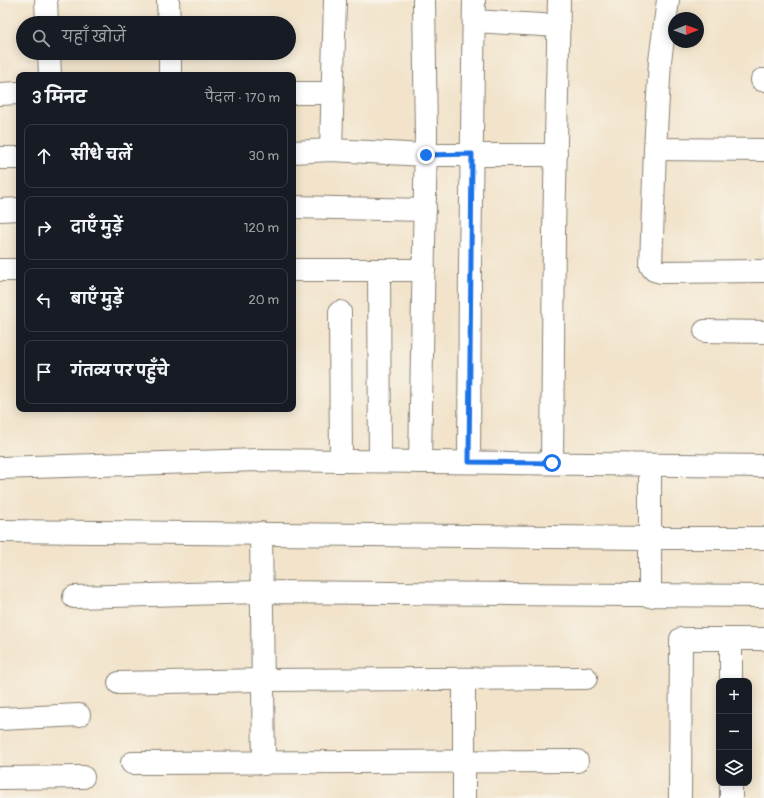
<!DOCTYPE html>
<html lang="hi">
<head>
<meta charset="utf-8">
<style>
  :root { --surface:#171b24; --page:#20242c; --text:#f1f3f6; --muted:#9ea1a6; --line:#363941 }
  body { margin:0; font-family:Pangolin,"Playpen Sans Deva",sans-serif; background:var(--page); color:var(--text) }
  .controls { position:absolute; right:12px; bottom:12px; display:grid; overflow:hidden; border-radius:8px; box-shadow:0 2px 10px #0003 }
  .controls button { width:36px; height:36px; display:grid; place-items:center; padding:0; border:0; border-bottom:1px solid var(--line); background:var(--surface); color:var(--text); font:20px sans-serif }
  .compass { position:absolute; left:668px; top:12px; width:36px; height:36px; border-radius:50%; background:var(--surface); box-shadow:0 2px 10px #0003; rotate:89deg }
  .stop { position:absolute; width:12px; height:12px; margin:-9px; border:3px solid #1a73e8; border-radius:50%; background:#fff }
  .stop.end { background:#1a73e8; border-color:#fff; box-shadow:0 1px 4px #0008 }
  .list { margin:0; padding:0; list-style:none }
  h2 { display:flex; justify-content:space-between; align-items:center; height:52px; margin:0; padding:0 16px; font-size:17px }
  h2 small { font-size:13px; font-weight:400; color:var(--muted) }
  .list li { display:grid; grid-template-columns:26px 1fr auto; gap:12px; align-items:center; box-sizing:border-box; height:64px; margin:0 8px 8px; padding:0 8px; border:1px solid var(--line); border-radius:8px }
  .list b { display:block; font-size:15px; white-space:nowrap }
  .list em { font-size:13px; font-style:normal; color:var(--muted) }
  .icon { flex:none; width:22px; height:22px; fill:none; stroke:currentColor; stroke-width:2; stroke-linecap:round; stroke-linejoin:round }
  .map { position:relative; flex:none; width:764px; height:798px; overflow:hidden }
  .search { position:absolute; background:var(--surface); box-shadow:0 2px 10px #0003; left:16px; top:16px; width:280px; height:44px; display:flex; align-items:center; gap:10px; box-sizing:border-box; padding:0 14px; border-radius:22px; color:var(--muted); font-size:15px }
  .panel { position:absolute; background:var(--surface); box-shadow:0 2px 10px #0003; left:16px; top:72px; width:280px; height:340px; border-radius:8px }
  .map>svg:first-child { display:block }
</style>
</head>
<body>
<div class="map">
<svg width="764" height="798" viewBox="0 0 764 798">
  <rect width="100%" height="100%" fill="#f7f3e8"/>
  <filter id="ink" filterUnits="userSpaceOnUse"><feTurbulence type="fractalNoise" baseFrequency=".025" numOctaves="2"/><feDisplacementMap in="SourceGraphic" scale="8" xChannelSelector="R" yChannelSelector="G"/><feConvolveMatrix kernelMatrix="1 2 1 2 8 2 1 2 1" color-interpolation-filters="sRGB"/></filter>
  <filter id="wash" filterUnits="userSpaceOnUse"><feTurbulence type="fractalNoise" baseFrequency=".012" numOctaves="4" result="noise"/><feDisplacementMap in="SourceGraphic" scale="16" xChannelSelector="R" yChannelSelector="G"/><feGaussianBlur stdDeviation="0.9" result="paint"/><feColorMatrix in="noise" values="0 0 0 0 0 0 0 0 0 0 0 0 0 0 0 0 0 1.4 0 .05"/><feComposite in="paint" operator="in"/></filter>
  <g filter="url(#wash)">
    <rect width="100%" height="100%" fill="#f2e3ca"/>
  </g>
  <g filter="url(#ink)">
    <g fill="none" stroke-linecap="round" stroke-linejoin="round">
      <defs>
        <g id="minor">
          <polyline points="46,0 47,23"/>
          <polyline points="168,0 169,23"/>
          <polyline points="668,0 660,61 655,149 651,266 654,270 661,272 764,271"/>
          <polyline points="474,21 559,26"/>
          <polyline points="49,53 50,75"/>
          <polyline points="170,53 170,75"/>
          <polyline points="762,80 764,80"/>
          <polyline points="293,93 332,93"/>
          <polyline points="0,94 19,93"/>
          <polyline points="655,149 764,150"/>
          <polyline points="331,150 335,0"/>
          <polyline points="293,152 331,150 425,155 556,155"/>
          <polyline points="0,158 19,158"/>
          <polyline points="293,207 425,210"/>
          <polyline points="0,210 19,209"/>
          <polyline points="0,270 19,270"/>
          <polyline points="293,270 424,270"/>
          <polyline points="379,270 380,461"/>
          <polyline points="340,312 341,461"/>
          <polyline points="705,331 764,332"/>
          <polyline points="420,462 426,135 424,0"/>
          <polyline points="469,462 470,265 474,0"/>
          <polyline points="552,463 554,233 559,0"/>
          <polyline points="0,468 259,460 764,466"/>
          <polyline points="0,531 650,538 764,538"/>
          <polyline points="261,533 264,764"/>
          <polyline points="650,596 650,465"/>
          <polyline points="74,597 262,592 764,596"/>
          <polyline points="731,681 731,639"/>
          <polyline points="119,683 263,680 586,678"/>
          <polyline points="0,719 79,715"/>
          <polyline points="132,763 577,761"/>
          <polyline points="0,778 83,777"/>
          <polyline points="464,798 464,679"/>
          <polyline points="680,798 681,639 764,639"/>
          <polyline points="731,798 731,783"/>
        </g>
      </defs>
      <use href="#minor" stroke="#878073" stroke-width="24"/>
      <use href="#minor" stroke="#fff" stroke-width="22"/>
    </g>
  </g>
  <g fill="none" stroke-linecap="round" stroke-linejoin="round" filter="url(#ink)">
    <polyline stroke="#1a73e8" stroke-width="5" points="426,155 472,154 469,462 552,463"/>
  </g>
</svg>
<div class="controls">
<button>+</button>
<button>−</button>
<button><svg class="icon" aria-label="layers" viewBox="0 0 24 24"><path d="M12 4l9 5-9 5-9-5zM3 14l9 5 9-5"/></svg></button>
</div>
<svg class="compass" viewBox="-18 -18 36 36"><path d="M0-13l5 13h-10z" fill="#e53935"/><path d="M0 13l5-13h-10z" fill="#9ea1a6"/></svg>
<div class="stop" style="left:552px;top:463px"></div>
<div class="stop end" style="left:426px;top:155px"></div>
<div class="search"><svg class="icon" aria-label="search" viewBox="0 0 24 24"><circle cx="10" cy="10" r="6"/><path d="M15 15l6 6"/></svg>यहाँ खोजें</div>
<section class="panel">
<h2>3 मिनट<small>पैदल · 170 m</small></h2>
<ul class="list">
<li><svg class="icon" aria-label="ahead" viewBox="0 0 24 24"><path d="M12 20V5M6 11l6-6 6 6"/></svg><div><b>सीधे चलें</b></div><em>30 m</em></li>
<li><svg class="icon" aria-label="right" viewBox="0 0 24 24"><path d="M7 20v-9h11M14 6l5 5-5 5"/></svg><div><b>दाएँ मुड़ें</b></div><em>120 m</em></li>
<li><svg class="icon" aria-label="left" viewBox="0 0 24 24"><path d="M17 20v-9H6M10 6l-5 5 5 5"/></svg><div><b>बाएँ मुड़ें</b></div><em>20 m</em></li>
<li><svg class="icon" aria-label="arrive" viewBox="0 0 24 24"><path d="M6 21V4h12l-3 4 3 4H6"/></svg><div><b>गंतव्य पर पहुँचे</b></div></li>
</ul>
</section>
</div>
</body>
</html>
